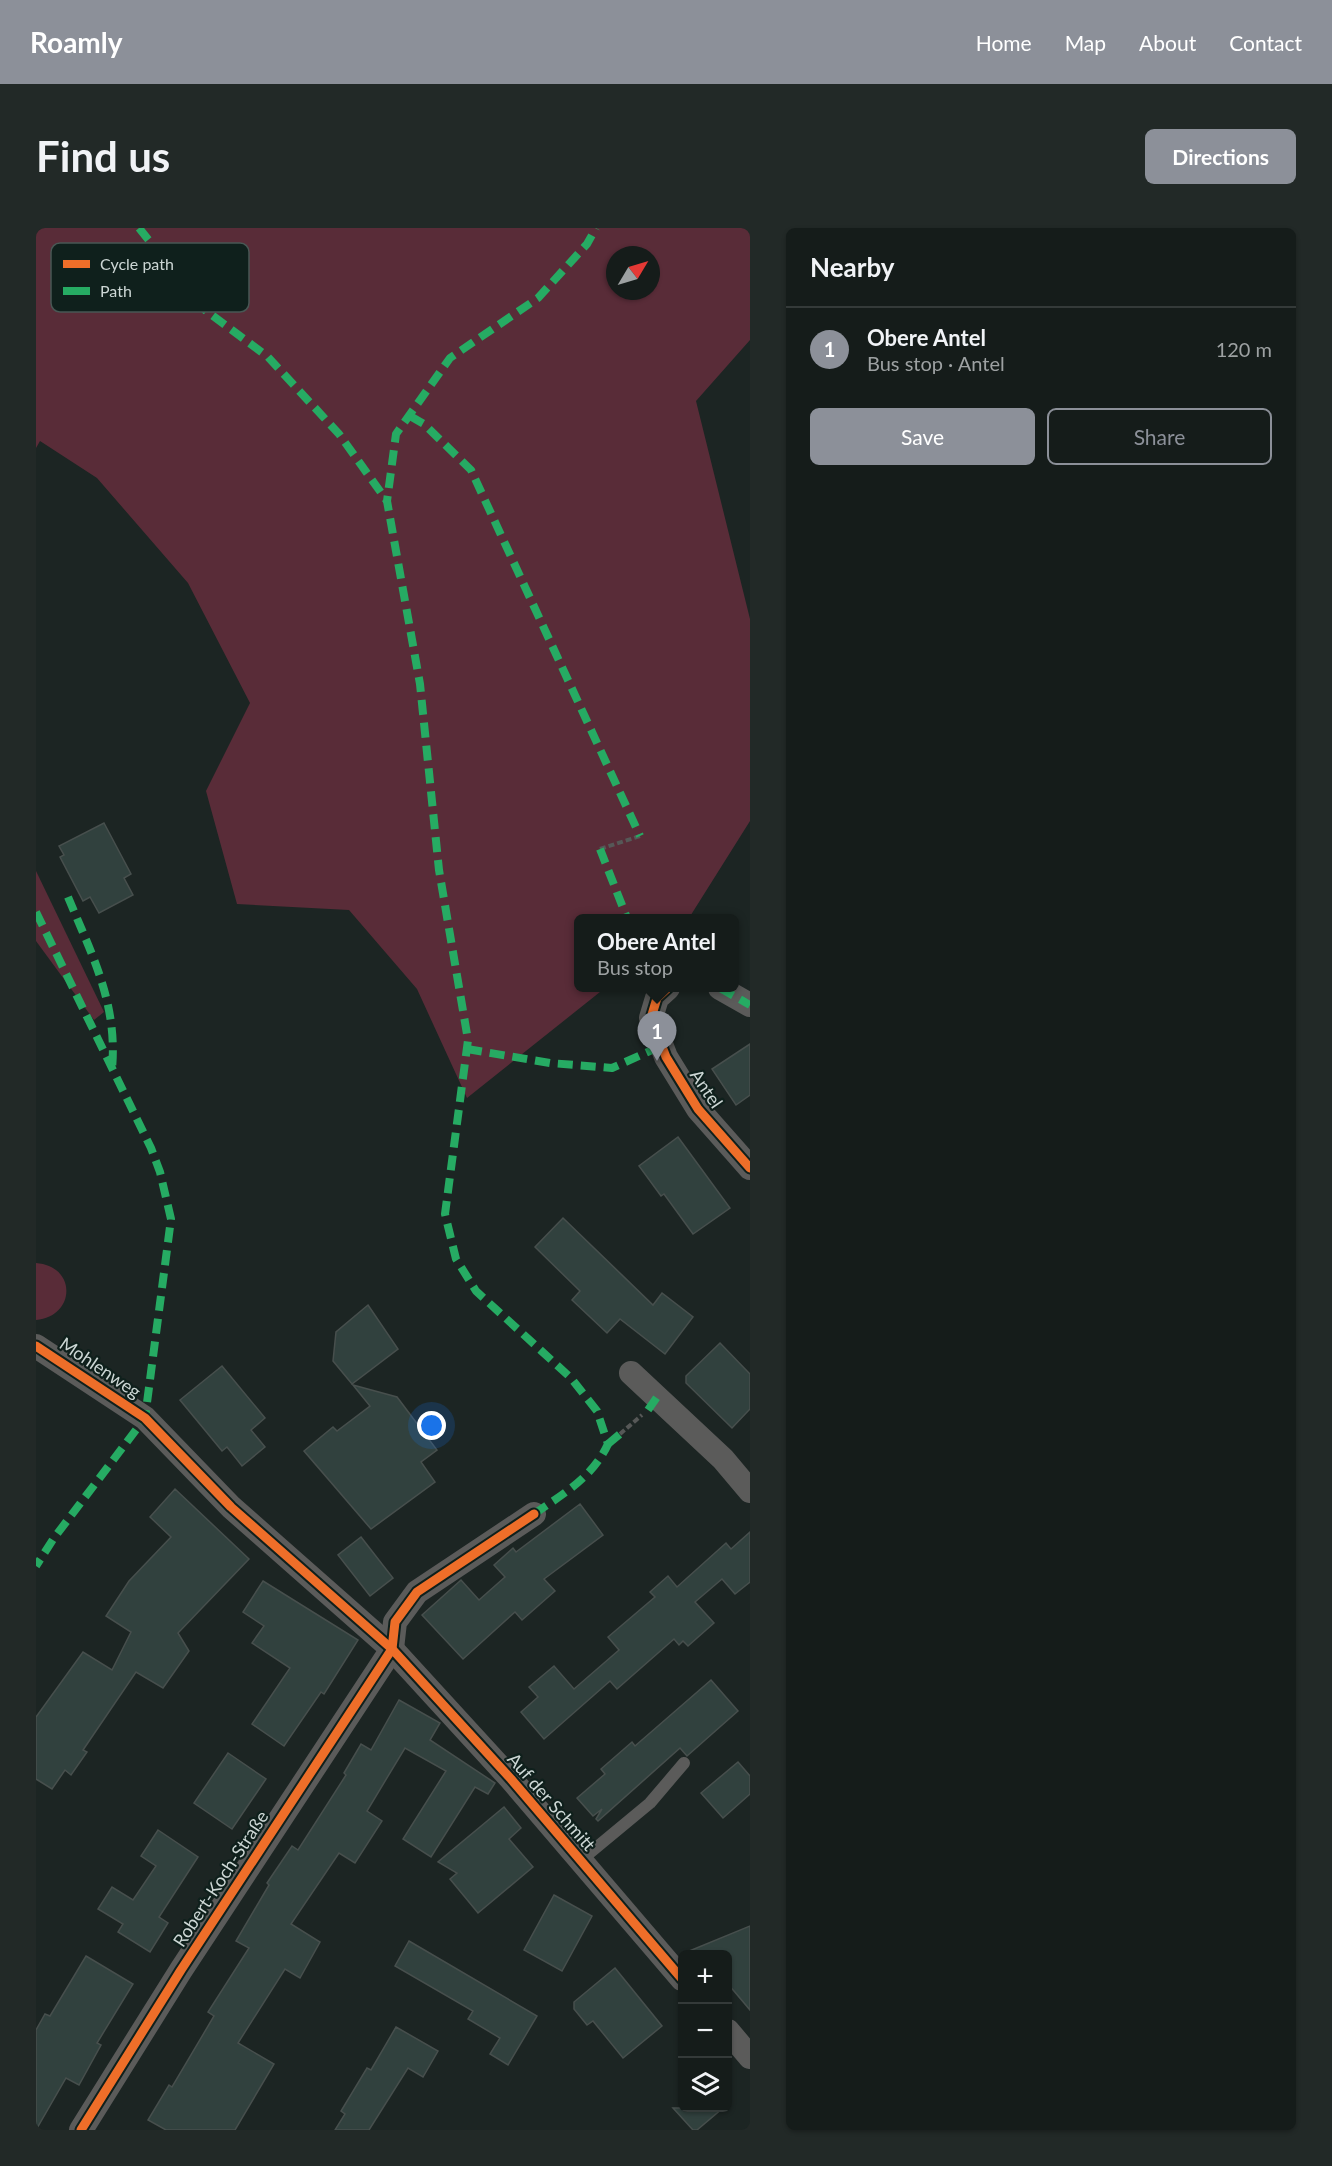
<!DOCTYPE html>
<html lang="en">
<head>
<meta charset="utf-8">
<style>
  :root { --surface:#151c1a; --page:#222927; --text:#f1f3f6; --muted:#9da1a2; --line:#343a39; --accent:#8c9099 }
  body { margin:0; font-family:Lato,sans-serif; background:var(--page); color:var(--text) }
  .controls { position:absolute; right:18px; bottom:18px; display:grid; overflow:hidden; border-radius:9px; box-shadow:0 2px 4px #0004 }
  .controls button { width:54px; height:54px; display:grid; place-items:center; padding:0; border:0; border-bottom:2px solid var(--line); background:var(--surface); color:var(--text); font:30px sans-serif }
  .compass { position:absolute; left:570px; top:18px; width:54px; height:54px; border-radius:50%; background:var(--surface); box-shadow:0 2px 4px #0004; rotate:52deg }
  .you { position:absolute; left:396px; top:1198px; width:21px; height:21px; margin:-15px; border:4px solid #fff; border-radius:50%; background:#1a73e8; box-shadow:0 0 0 9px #1a73e833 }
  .badge { display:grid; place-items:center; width:39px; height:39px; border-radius:50%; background:var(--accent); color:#fff; font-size:20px; font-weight:700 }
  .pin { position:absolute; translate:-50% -50px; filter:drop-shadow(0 2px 3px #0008) }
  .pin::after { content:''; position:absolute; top:32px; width:21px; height:18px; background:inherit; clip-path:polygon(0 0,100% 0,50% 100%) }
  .popup { position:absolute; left:538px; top:686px; width:165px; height:78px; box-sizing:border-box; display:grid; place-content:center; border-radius:9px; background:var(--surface); filter:drop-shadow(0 2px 4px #0005); font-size:20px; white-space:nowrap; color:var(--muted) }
  .popup b { font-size:22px; color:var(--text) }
  .popup::after { content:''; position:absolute; left:50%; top:100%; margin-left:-12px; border:12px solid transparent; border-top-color:var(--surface) }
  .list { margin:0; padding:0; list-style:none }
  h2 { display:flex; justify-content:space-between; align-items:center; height:78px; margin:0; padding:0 24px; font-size:26px }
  h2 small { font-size:20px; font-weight:400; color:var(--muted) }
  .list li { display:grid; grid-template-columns:39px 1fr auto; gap:18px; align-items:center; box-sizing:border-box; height:84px; padding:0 24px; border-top:2px solid var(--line) }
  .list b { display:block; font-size:22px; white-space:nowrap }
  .list p { margin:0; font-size:20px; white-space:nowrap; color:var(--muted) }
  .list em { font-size:20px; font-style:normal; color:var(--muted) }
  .actions { display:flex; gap:12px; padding:18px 24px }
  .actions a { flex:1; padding:14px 0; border:2px solid var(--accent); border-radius:9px; text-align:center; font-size:21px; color:var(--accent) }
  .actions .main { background:var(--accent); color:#fff }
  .icon { flex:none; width:33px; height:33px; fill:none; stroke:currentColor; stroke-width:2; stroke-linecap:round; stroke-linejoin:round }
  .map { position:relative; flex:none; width:714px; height:1902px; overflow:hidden; border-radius:9px }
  header { display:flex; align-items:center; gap:36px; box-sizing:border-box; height:84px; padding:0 30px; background:var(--accent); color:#fff }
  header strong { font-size:28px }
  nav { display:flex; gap:33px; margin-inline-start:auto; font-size:21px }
  .intro { display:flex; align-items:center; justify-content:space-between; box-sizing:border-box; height:144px; padding:0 36px }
  h1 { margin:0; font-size:42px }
  .button { padding:15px 27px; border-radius:9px; background:var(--accent); color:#fff; font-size:21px; font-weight:700 }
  main { display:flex; gap:36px; padding:0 36px }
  aside { flex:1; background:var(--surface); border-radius:9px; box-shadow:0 2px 4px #0004 }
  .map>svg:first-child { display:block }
</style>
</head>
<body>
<header>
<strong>Roamly</strong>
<nav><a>Home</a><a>Map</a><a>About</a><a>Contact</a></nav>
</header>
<div class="intro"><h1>Find us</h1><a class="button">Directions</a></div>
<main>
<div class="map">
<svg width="714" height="1902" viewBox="0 0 714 1902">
  <rect width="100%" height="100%" fill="#1c2523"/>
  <g fill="#592c38" fill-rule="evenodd">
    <path d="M 0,0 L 714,0 L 714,112 L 660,173 L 714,391 L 714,593 L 653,690 L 543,690 L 543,760 L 569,760 L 431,870 L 381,761 L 313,682 L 201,676 L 170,563 L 214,475 L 152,355 L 61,250 L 4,213 L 0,220 ZM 579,27 L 615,27 L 615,63 L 579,63 Z"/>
    <polygon points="0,643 68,784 58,792 0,713"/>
    <path d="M 0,1035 C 41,1038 40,1088 0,1092 Z"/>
  </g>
  <g fill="#31413e" stroke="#474f4d" stroke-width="1.5">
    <polygon points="68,595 95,646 88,650 97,667 63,685 54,669 47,673 24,629 28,627 23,618"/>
    <polygon points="714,816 714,867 700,877 676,841"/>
    <polygon points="642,909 694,980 657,1006 628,966 625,968 603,938"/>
    <polygon points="527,990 617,1077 626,1065 657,1089 629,1126 584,1091 571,1105 536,1072 544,1063 499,1019"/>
    <polygon points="332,1077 362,1121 316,1156 297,1133 300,1104"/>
    <polygon points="684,1115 714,1146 714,1181 696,1200 650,1155 650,1148"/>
    <polygon points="186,1138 229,1190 215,1202 229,1219 206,1238 191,1219 186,1223 144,1172"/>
    <polygon points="317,1157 361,1169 401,1222 385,1234 399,1254 335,1301 268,1223 297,1199 301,1203 334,1178"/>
    <polygon points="139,1261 213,1331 142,1405 153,1423 127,1460 100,1444 47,1522 51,1524 35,1547 29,1542 16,1561 0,1551 0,1489 47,1424 76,1442 95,1404 70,1388 93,1353 135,1309 114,1289"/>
    <polygon points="544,1276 567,1307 508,1351 519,1363 486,1392 479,1384 427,1431 386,1387 425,1352 443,1372 469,1349 458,1337 477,1320 480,1324"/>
    <polygon points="714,1304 714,1354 699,1366 686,1351 659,1374 678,1395 652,1418 647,1413 643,1417 638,1411 581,1461 574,1453 508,1511 485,1484 502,1469 493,1459 518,1438 538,1461 583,1422 572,1409 619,1369 614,1364 632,1348 641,1359 690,1315 695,1321"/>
    <polygon points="325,1309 357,1350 334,1368 302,1327"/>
    <polygon points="227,1353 322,1412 288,1466 285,1464 248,1518 216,1496 254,1440 216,1415 228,1398 207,1384"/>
    <polygon points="675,1452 702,1483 651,1528 644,1520 562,1593 560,1591 566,1581 557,1588 541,1570 569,1546 565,1541 596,1514 599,1518"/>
    <polygon points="363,1472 404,1495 394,1512 459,1555 452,1566 439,1559 395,1629 367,1611 410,1543 369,1520 331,1583 346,1593 319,1635 303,1625 255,1696 284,1714 264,1750 249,1741 202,1815 238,1836 199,1902 130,1902 112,1892 133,1857 136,1859 178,1788 172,1784 213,1720 200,1713 233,1657 231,1655 256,1618 262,1622 310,1547 308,1545 325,1516 335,1522"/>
    <polygon points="192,1525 230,1551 196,1601 158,1575"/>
    <polygon points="702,1534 714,1548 714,1566 687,1590 665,1565"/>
    <polygon points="468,1579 485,1600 473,1611 497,1639 442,1685 414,1651 421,1645 402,1634"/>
    <polygon points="122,1602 162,1629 123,1689 132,1695 114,1724 82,1704 87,1696 62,1681 76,1659 97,1672 120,1638 105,1628"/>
    <polygon points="518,1667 556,1688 526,1743 488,1722"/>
    <polygon points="714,1698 714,1782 692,1756 692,1726 646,1726"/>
    <polygon points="373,1713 501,1788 472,1837 454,1826 464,1810 432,1791 437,1783 359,1738"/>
    <polygon points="50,1728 97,1756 61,1815 65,1817 43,1857 30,1850 0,1902 0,1802 9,1786 14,1788"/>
    <polygon points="579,1740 626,1798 587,1830 557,1793 551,1797 538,1781 538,1774"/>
    <polygon points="360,1799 402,1823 387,1849 372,1840 333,1902 299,1902 309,1886 305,1883 331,1840 335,1842"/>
    <polygon points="637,1880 687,1880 661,1902 657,1902"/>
  </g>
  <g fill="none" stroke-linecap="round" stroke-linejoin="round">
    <g stroke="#565857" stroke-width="4" stroke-dasharray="6 3" stroke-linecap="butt">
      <polyline points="564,621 604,608"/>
      <polyline points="584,1206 606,1187"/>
    </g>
    <polyline stroke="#5b5b5a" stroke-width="12" points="544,1633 614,1575 648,1535"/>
    <g stroke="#5b5b5a" stroke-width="24">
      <polyline points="632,760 621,770 615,790 630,829 662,881 714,940"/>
      <polyline points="684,760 714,777"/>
      <polyline points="0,1118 109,1190 195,1279 356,1421 475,1551 646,1751"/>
      <polyline points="595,1145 687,1231 714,1263"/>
      <polyline points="692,1803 714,1829"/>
      <polyline points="45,1902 145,1742 356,1421 359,1394 381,1364 498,1286"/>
    </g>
    <g stroke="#26ab63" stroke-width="8" stroke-dasharray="15 8" stroke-linecap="butt">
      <polyline points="103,0 169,82 232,129 303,206 351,273"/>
      <polyline points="374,188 388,196 435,242 604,608"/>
      <polyline points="564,621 591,690"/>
      <path d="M 32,669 C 56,727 82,776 76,841"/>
      <polyline points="0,684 115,920 124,944 135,991 109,1190 18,1310 0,1338"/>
      <polyline points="684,760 714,777"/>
      <polyline points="431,821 514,835 576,840 625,818"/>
      <polyline points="612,1182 621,1169"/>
      <polyline points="572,1216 584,1206"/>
      <path d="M 498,1286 C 527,1266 557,1249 572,1216 L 561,1183 L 535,1150 L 440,1063 L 420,1031 L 409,986 L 432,812 L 403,642 L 384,456 L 351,273 L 360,206 L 414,130 L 502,70 L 551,16 L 560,0"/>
    </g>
    <defs>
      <g id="cycleway">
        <polyline points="632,760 621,770 615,790 630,829 662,881 714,940"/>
        <polyline points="0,1118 109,1190 195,1279 356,1421 475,1551 646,1751"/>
        <polyline points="45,1902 145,1742 356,1421 359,1394 381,1364 498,1286"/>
      </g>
    </defs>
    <use href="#cycleway" stroke="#0f201c" stroke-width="13"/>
    <use href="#cycleway" stroke="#ee6e29" stroke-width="9"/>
  </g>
  <g text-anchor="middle" stroke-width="4.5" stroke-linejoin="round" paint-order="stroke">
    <g font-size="18" fill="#cdd7d5" stroke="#0f201c">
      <text transform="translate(670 861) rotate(56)" y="6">Antel</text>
      <text transform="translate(64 1140) rotate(34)" y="6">Mohlenweg</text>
      <text transform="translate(515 1574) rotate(49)" y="6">Auf der Schmitt</text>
      <text transform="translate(185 1651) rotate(-57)" y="6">Robert-Koch-Straße</text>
    </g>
  </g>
  <rect x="15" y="15" width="198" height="69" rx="9" fill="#0f201c" stroke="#485754" stroke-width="1.5"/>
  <rect x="27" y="32" width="27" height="8" fill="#ee6e29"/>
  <rect x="27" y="59" width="27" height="8" fill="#26ab63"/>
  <g font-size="16" fill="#cdd7d5">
    <text x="64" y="42">Cycle path</text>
    <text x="64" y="69">Path</text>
  </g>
</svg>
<div class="controls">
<button>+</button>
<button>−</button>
<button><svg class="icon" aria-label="layers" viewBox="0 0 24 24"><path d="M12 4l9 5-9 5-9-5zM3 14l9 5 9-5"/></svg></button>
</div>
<svg class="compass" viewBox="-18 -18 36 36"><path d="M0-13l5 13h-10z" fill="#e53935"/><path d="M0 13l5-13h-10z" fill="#9da1a2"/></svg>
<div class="you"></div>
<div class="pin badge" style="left:621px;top:833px">1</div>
<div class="popup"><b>Obere Antel</b>Bus stop</div>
</div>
<aside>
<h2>Nearby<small></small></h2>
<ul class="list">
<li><span class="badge">1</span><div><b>Obere Antel</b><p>Bus stop · Antel</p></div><em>120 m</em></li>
</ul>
<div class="actions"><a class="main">Save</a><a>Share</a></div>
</aside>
</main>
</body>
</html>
